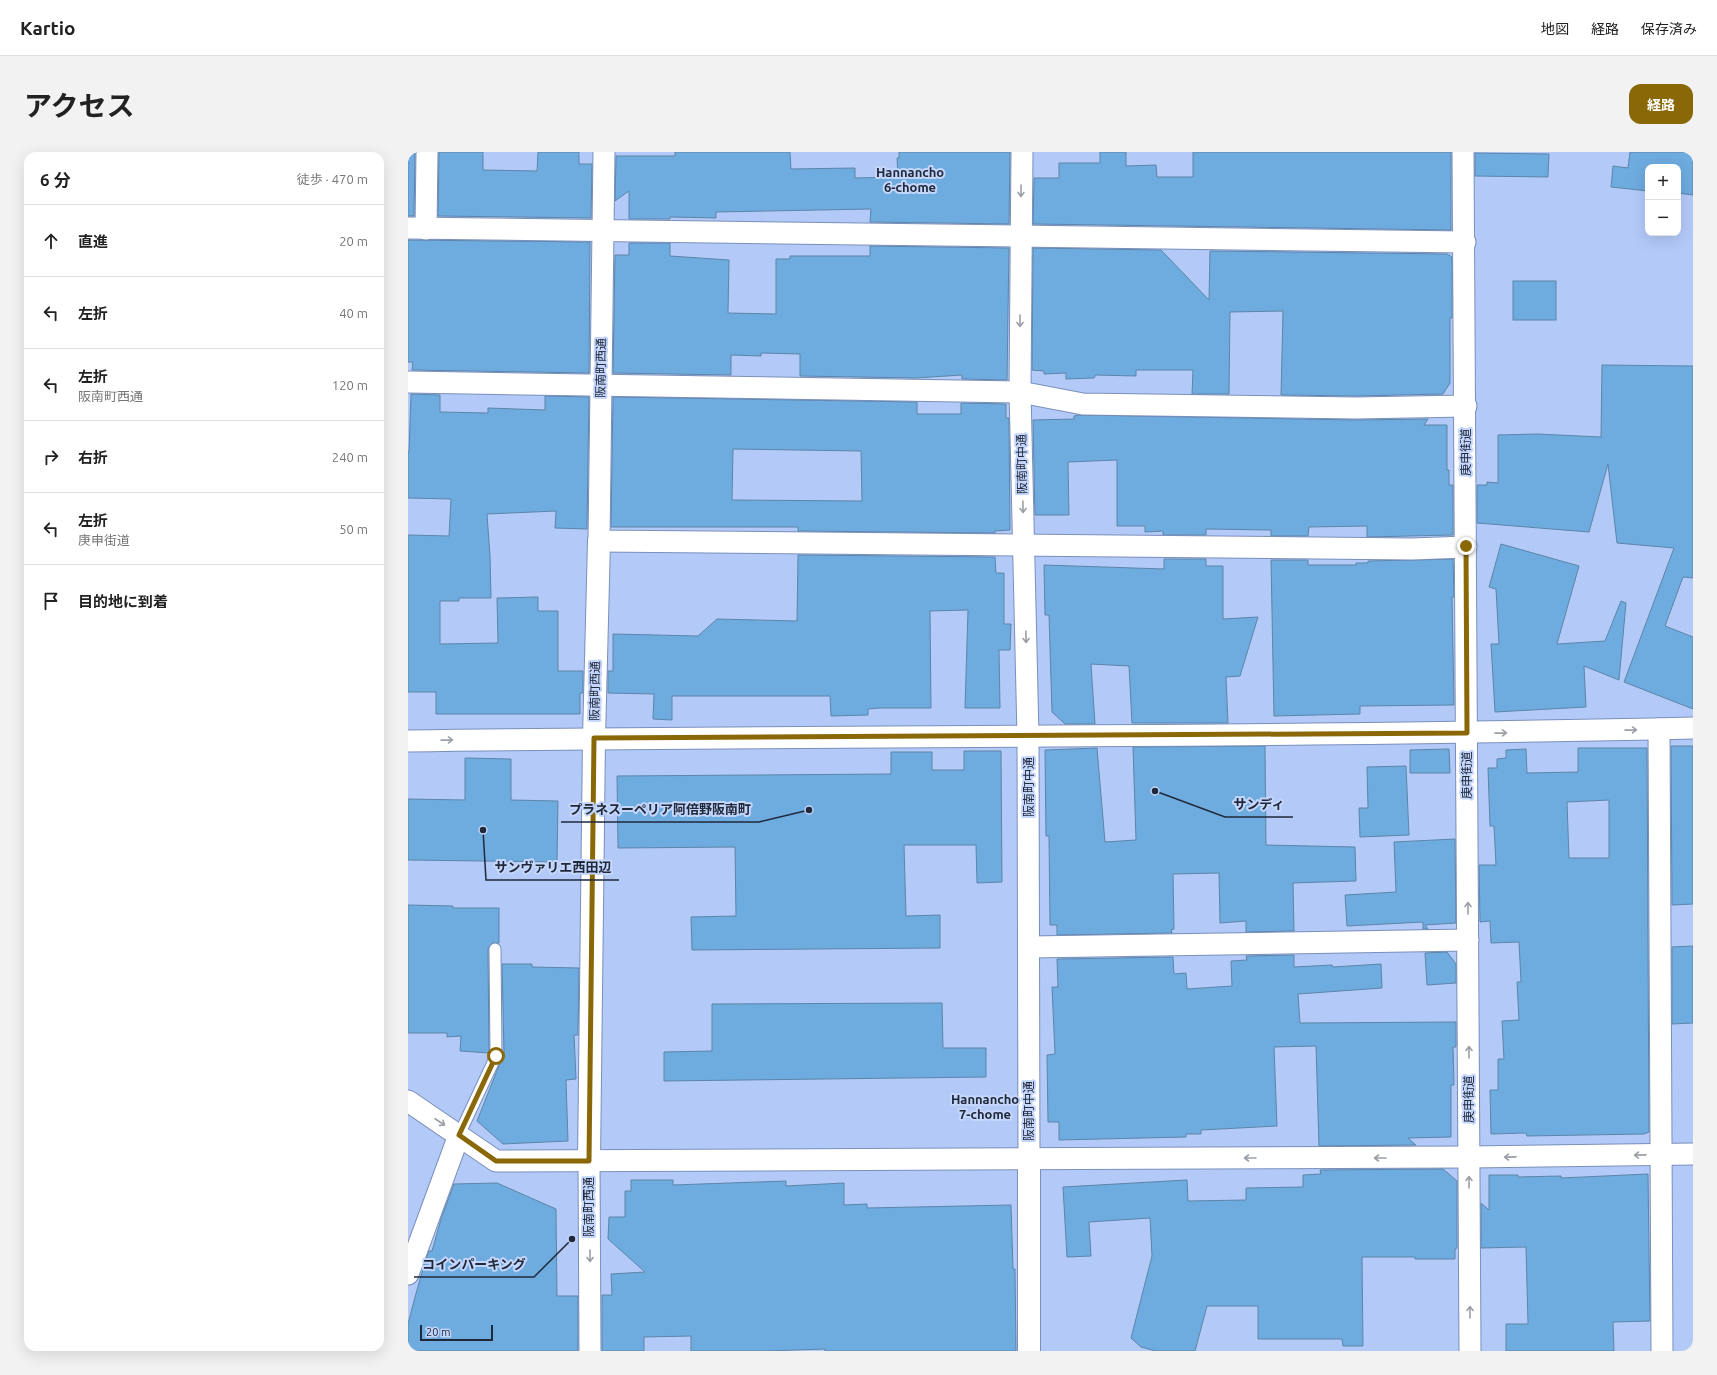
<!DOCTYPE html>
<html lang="ja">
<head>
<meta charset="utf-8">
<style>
  :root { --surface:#fff; --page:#f2f2f2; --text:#222; --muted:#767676; --line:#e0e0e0; --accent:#8b6807 }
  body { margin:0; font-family:Ubuntu,"Noto Sans JP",sans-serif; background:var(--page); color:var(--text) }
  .controls { position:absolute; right:12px; top:12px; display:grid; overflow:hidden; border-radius:8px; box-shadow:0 4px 16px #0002 }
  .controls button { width:36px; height:36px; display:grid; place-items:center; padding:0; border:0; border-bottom:1px solid var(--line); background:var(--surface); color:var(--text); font:20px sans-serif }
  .scale { position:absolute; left:12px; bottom:10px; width:73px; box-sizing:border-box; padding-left:4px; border:2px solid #20293a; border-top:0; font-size:11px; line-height:14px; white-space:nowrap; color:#20293a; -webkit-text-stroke:3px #c4d6fc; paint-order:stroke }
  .stop { position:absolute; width:12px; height:12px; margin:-9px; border:3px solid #8b6807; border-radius:50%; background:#fff }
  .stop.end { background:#8b6807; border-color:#fff; box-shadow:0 1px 4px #0008 }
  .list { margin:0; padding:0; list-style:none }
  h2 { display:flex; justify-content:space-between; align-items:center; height:52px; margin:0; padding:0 16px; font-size:17px }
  h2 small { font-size:13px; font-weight:400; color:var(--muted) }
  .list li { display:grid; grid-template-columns:26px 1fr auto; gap:12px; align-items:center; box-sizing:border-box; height:72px; padding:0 16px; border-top:1px solid var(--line) }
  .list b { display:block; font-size:15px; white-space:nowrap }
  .list p { margin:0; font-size:13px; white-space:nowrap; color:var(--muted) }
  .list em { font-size:13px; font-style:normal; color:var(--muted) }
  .icon { flex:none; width:22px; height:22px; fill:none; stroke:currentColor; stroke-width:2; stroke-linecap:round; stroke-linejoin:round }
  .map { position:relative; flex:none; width:1285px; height:1199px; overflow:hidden; border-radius:12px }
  header { display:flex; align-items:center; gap:24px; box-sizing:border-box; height:56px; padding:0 20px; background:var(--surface); border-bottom:1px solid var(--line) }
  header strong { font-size:19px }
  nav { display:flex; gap:22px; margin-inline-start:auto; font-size:14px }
  .intro { display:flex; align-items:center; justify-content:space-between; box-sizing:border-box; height:96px; padding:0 24px }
  h1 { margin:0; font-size:28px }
  .button { padding:10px 18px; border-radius:12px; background:var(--accent); color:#fff; font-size:14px; font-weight:700 }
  main { display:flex; gap:24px; padding:0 24px }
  aside { flex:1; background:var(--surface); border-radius:12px; box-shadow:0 4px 16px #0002 }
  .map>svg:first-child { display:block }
</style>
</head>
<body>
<header>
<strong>Kartio</strong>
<nav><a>地図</a><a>経路</a><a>保存済み</a></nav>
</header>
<div class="intro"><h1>アクセス</h1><a class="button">経路</a></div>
<main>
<aside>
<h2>6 分<small>徒歩 · 470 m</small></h2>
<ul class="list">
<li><svg class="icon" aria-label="ahead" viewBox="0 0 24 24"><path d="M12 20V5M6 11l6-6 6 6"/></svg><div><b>直進</b></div><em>20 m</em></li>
<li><svg class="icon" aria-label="left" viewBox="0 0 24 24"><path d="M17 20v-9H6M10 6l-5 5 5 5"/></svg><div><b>左折</b></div><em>40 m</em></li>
<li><svg class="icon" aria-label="left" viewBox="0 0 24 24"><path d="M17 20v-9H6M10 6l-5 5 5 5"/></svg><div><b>左折</b><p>阪南町西通</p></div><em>120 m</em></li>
<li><svg class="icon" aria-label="right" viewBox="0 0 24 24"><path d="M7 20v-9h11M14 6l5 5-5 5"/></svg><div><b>右折</b></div><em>240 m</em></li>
<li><svg class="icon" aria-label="left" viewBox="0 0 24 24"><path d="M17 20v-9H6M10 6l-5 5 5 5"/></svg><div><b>左折</b><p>庚申街道</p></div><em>50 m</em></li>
<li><svg class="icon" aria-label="arrive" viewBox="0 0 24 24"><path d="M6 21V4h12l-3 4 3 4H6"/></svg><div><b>目的地に到着</b></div></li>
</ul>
</aside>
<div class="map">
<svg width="1285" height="1199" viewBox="0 0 1285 1199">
  <rect width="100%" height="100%" fill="#b3c9f8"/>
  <g fill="#6eabdf" stroke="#5c85a8" fill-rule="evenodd">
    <polygon points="31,0 75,0 75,18 129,19 130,0 171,0 171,12 184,12 183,66 30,64"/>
    <polygon points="267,0 382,0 383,17 447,16 447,26 490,25 489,6 491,6 491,0 602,0 601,72 462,70 463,57 308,60 308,66 262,65 262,67 221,67 221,39 207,49 208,4 267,4"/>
    <polygon points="692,0 718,0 718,14 748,13 749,25 785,25 785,0 1043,0 1043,78 625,72 626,26 651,26 651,11 692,11"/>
    <polygon points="1222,0 1285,0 1285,43 1270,41 1270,15 1240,15 1240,39 1203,35 1205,14 1220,16"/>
    <polygon points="0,1 7,1 6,64 0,64"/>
    <polygon points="1067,1 1141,2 1140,25 1067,24"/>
    <polygon points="0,88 182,90 181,221 4,218 5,210 0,210"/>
    <polygon points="221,91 262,91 262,104 321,108 320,161 368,162 368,107 382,107 382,104 462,104 462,94 601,96 599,228 554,227 554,223 508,226 392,224 392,202 353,201 353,204 323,203 323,223 205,221 207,103 221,103"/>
    <polygon points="625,96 753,98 801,148 802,99 1039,102 1044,105 1044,166 1042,166 1042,231 1035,242 948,244 873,243 875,159 822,160 821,242 784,242 785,218 728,218 728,224 688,223 686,226 658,227 658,221 636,222 636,219 624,218"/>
    <rect x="1105" y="129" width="43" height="39"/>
    <polygon points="1194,213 1285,214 1285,426 1275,425 1257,474 1285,485 1285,557 1216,530 1266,396 1209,391 1200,312 1181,380 1069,371 1069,333 1079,333 1079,330 1090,331 1090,283 1129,282 1193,285"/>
    <polygon points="3,242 32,243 32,260 80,261 80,256 137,258 137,244 181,245 179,377 147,376 148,359 79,362 82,404 83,446 51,446 51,449 32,449 32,492 90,491 89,446 130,445 130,459 150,459 150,519 175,519 175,541 172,541 172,562 28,562 28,540 0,540 0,383 41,384 43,347 0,346 0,300 1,300"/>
    <path d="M 205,245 L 509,250 L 509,262 L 553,262 L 553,251 L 598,252 L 598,266 L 601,266 L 602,378 L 587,379 L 587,381 L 390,379 L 390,375 L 203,375 ZM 325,297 L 453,299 L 454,349 L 324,348 Z"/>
    <polygon points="671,263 948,268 1020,267 1016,273 1039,273 1039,318 1041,318 1041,333 1045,333 1045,383 959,385 959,374 901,375 900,384 863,384 863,378 798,377 798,383 755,383 755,379 737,380 737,374 709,374 709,308 660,310 661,363 627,363 625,268 666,267 666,264"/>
    <polygon points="1093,392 1171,414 1149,492 1197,489 1213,449 1218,451 1211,528 1176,514 1178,555 1087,560 1083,492 1091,492 1088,437 1081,435"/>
    <polygon points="390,403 587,405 588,421 596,421 596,472 603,472 602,498 591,498 592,556 557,556 560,458 522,459 523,556 471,556 460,557 460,563 423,564 422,544 264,544 264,568 245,567 246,542 200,541 200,519 205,519 205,482 290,484 309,467 389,469"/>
    <polygon points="756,407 798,407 798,414 815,414 815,467 850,465 832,524 818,525 820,571 724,571 721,514 683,512 687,572 657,572 644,560 641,463 637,463 636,413 756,417"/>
    <polygon points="1045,407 1046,445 1044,445 1046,553 952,554 952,562 866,564 863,408 900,408 900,413 948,413 948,411 960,411 960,409"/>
    <polygon points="857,594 858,693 947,695 948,729 885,731 886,779 838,780 838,769 812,771 811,721 765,722 766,777 763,778 764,781 649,783 649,773 642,773 641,684 638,684 637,598 689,596 697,690 728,688 725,595"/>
    <polygon points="1263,594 1285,594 1285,752 1264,753"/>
    <path d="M 1170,596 L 1239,596 L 1241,980 L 1236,982 L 1119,984 L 1118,981 L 1083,982 L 1082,938 L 1090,938 L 1090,907 L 1096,907 L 1094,869 L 1111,868 L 1109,830 L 1113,830 L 1111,790 L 1083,791 L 1082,769 L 1072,770 L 1071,713 L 1088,713 L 1086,674 L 1082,674 L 1080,616 L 1089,616 L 1089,607 L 1098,606 L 1098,598 L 1118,597 L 1119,621 L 1170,620 ZM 1201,648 L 1201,706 L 1161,706 L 1159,650 Z"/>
    <polygon points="1041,597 1042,621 1002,621 1002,598"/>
    <polygon points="556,599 593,599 594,730 569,731 568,693 496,693 498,764 532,763 532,796 284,798 283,765 328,764 327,695 210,696 209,624 483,622 483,600 524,600 524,618 556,618"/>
    <polygon points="57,606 103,607 103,648 150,649 149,710 0,708 0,647 57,648"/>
    <polygon points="998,614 1001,683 952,685 951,656 960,656 959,615"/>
    <polygon points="1047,687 1048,771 1017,773 1020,777 1015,777 1015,770 939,774 937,743 988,740 986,690"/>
    <polygon points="0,753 45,754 45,756 91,756 91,791 84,791 80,797 81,901 52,899 53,884 39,885 39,881 0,881"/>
    <polygon points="1285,794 1285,871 1264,872 1264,795"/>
    <polygon points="1039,800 1048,812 1048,831 1019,833 1017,801"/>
    <polygon points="886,803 886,815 924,813 925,815 973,812 974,836 890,842 892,871 1048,870 1048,895 1045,895 1046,933 1043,933 1043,985 1000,986 1008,993 911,994 908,894 866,895 869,974 793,978 793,982 778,982 778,985 651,988 651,970 640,970 639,903 647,902 644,835 650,835 649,807 765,805 766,822 778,821 779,837 824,834 823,809 839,808 838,804"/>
    <polygon points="94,812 124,812 124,815 171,816 170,883 166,883 168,927 158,928 160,989 95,992 69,969 96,901"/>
    <polygon points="534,851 535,896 578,896 578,925 256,929 256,900 304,899 304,852"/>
    <polygon points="1035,1017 1049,1029 1049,1096 1047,1097 1047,1107 1007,1107 1007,1105 954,1105 955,1194 935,1194 934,1187 850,1187 850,1154 799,1154 787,1199 748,1199 733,1195 723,1186 744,1104 742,1066 681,1070 683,1104 659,1105 655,1035 779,1028 780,1049 838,1048 838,1036 895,1035 895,1023 913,1022 912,1018"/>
    <polygon points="1240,1022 1242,1169 1205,1170 1206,1199 1098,1199 1098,1172 1120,1172 1118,1095 1073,1096 1073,1051 1081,1058 1081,1023 1110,1023 1110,1025 1153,1024 1153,1026"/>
    <polygon points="223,1028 265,1028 265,1033 378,1029 378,1034 436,1031 436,1053 459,1052 459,1056 603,1053 605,1117 607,1117 608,1199 417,1199 417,1197 358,1199 283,1199 283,1184 236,1185 236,1199 194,1199 194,1143 204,1143 203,1122 237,1120 200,1087 201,1065 217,1065 217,1039 223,1039"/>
    <polygon points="89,1031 148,1057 149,1144 170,1144 170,1199 0,1199 0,1172 7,1145 17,1110 21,1099 24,1099 33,1067 46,1032"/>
  </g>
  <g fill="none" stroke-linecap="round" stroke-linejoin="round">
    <defs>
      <polyline id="service" points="51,983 88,904 87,797"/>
      <g id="minor">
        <polyline points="196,0 191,389 1004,397 1058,395"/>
        <polyline points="614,0 612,240 620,584 621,1007"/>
        <polyline points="1055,0 1062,1199"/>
        <polyline points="0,76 1057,90"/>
        <polyline points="18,77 19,0"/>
        <polyline points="0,230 612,240 675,252 948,256 1058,254"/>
        <polyline points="1251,577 1254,1199"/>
        <path d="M 0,589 C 428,583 857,586 1285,576"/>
        <polyline points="622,795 1060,788"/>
        <polyline points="0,949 88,1009 1061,1005 1285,1002"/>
        <polyline points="181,1009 182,1199"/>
        <polyline points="0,1122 51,983"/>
      </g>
      <g id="tertiary">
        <polyline points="181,1009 186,586 191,389"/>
        <polyline points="621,1199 621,1007"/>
      </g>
    </defs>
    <use href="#service" stroke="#7a8fbb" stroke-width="13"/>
    <use href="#minor" stroke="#7a8fbb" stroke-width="23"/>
    <use href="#tertiary" stroke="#7a8fbb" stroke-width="24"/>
    <use href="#service" stroke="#fff" stroke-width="11"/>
    <use href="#minor" stroke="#fff" stroke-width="21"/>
    <use href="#tertiary" stroke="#fff" stroke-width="22"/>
  </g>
  <defs><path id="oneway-shaft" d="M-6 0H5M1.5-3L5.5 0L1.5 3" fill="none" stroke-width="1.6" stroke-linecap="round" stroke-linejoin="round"/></defs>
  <g stroke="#9b9fa6">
    <use href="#oneway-shaft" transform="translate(613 39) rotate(91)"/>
    <use href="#oneway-shaft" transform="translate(612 169) rotate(90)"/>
    <use href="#oneway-shaft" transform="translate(615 355) rotate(89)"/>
    <use href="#oneway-shaft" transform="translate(618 485) rotate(89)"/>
    <use href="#oneway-shaft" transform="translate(1223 578) rotate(-1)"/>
    <use href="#oneway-shaft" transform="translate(1093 581) rotate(-1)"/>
    <use href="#oneway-shaft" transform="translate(39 588) rotate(-1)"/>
    <use href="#oneway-shaft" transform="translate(1060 756) rotate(-90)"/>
    <use href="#oneway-shaft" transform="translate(1061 900) rotate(-90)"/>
    <use href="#oneway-shaft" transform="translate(32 970) rotate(33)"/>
    <use href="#oneway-shaft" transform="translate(1232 1003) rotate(179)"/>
    <use href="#oneway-shaft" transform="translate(1102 1005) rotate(179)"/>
    <use href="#oneway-shaft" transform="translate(842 1006) rotate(180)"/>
    <use href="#oneway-shaft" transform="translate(972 1006) rotate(180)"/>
    <use href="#oneway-shaft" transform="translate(1061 1030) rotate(-90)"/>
    <use href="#oneway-shaft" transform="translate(182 1104) rotate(90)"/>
    <use href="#oneway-shaft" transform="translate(1062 1160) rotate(-90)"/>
  </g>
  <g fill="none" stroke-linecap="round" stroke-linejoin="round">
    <polyline stroke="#8b6807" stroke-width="5" points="88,904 51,983 88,1009 181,1009 186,586 1059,581 1058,394"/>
  </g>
  <g text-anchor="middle" stroke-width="4" stroke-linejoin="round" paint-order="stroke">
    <g font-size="12" fill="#20293a" stroke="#c4d6fc">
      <text transform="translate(193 216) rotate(-89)" y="4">阪南町西通</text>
      <text transform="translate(1058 300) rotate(-90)" y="4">庚申街道</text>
      <text transform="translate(614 312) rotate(-91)" y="4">阪南町中通</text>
      <text transform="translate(187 539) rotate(-89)" y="4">阪南町西通</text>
      <text transform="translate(1059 623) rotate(-90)" y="4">庚申街道</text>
      <text transform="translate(621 635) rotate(-90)" y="4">阪南町中通</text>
      <text transform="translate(1061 947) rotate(-90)" y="4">庚申街道</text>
      <text transform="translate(621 959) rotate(-90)" y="4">阪南町中通</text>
      <text transform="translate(181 1055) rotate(-90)" y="4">阪南町西通</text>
    </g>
    <g font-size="13" font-weight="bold" fill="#20293a" stroke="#c4d6fc">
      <text x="502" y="25">Hannancho<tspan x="502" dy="15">6-chome</tspan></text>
      <text x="577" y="952">Hannancho<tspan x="577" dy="15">7-chome</tspan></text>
    </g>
  </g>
  <path fill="none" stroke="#20293a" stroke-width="1.5" d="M747 639L817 665H885M401 658L351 670H153M75 678L78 728H211M164 1087L126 1125H6"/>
  <g fill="#20293a" stroke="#c4d6fc" stroke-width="1.5">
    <circle cx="747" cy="639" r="4"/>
    <circle cx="401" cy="658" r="4"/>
    <circle cx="75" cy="678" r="4"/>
    <circle cx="164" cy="1087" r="4"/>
  </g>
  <g font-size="13" text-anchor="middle" font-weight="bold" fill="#20293a" stroke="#c4d6fc" stroke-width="4" stroke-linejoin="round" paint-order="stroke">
    <text x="851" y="657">サンディ</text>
    <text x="252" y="662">プラネスーペリア阿倍野阪南町</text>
    <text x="145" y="720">サンヴァリエ西田辺</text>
    <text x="66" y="1117">コインパーキング</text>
  </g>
</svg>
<div class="controls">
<button>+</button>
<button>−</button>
</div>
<div class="scale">20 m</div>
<div class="stop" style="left:88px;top:904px"></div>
<div class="stop end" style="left:1058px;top:394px"></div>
</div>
</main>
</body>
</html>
